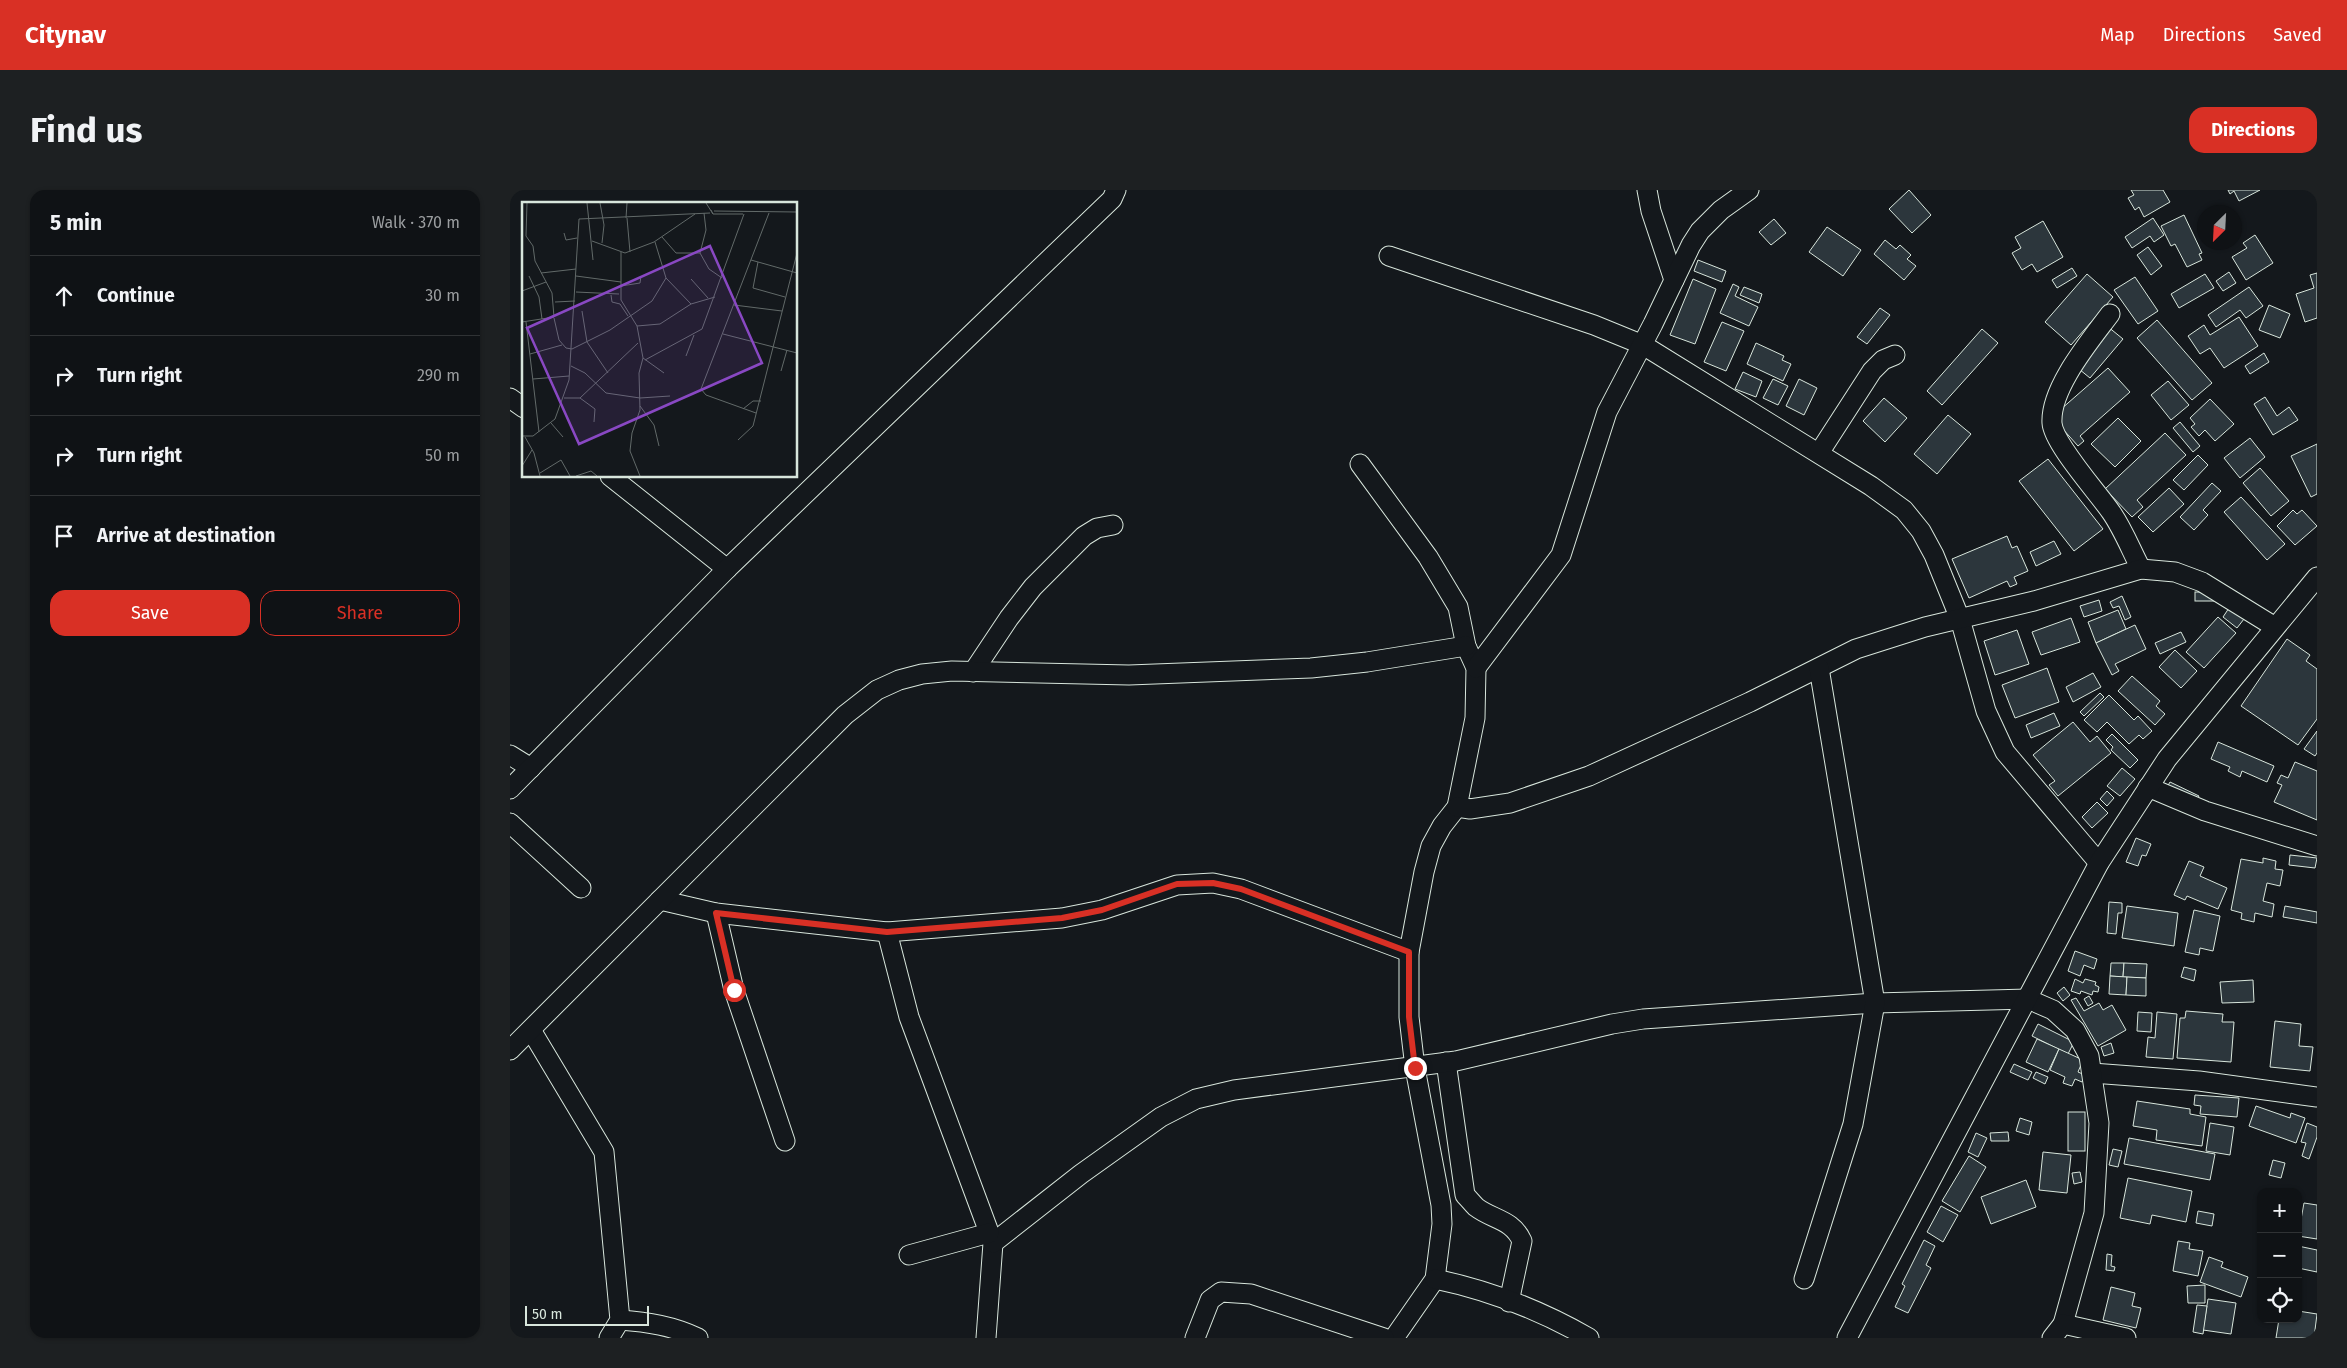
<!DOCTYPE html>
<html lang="en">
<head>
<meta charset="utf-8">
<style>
  :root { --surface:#0f1215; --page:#1d2022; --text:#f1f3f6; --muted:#9b9ea0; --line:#2f3234; --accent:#d93025 }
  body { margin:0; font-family:"Fira Sans",sans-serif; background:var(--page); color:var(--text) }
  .controls { position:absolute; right:15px; bottom:15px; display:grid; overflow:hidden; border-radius:10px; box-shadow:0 1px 4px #0004 }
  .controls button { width:45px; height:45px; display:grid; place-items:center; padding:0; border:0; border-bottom:1px solid var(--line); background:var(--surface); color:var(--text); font:25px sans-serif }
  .compass { position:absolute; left:1687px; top:15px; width:45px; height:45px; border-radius:50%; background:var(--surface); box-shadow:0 1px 4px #0004; rotate:204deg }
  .scale { position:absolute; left:15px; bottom:12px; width:124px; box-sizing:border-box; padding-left:5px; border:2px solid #d8e6dc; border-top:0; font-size:14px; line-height:18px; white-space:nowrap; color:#d8e6dc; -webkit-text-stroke:4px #14181c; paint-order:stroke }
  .stop { position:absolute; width:15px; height:15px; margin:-11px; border:4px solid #d93025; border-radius:50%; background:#fff }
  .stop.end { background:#d93025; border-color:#fff; box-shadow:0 1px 5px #0008 }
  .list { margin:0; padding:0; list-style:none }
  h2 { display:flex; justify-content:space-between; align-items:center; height:65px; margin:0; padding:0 20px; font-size:21px }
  h2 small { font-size:16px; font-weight:400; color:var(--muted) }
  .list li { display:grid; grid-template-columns:32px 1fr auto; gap:15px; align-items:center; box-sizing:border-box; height:80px; padding:0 20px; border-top:1px solid var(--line) }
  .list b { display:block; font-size:19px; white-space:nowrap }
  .list em { font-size:16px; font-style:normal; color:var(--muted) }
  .actions { display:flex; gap:10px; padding:15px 20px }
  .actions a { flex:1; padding:11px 0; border:1px solid var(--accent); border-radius:15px; text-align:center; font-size:18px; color:var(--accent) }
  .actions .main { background:var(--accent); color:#fff }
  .icon { flex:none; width:28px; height:28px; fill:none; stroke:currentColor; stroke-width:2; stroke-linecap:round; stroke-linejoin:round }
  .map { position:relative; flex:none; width:1807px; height:1148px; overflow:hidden; border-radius:15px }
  header { display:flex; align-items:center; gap:30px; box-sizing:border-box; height:70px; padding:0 25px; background:var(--accent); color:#fff }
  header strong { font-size:24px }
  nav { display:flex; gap:28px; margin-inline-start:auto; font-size:18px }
  .intro { display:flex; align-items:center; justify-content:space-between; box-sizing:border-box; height:120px; padding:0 30px }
  h1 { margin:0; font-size:35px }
  .button { padding:12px 22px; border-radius:15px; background:var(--accent); color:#fff; font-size:18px; font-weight:700 }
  main { display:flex; gap:30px; padding:0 30px }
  aside { flex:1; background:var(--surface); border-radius:15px; box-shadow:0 1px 4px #0004 }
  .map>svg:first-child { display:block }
</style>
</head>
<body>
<header>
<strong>Citynav</strong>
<nav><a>Map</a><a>Directions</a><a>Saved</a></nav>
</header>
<div class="intro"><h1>Find us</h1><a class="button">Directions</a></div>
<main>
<aside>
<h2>5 min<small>Walk · 370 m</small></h2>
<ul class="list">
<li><svg class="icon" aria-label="ahead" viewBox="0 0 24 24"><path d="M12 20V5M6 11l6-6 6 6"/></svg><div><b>Continue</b></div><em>30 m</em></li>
<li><svg class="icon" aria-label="right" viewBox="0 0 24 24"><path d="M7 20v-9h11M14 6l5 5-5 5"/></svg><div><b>Turn right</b></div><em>290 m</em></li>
<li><svg class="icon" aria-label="right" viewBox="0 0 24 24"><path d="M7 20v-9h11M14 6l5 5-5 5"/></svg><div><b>Turn right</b></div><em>50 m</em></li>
<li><svg class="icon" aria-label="arrive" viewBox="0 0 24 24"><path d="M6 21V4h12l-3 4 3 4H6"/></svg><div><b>Arrive at destination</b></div></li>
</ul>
<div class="actions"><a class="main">Save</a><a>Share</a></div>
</aside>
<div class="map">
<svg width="1807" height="1148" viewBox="0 0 1807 1148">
  <rect width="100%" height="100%" fill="#14181c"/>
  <g fill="#2c363c" stroke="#d8e6dc">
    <polygon points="1399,0 1421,25 1402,43 1379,19"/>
    <polygon points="1621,0 1653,0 1660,12 1634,27 1629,17 1625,20 1618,8 1624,5"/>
    <polygon points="1718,0 1750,0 1729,11 1724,1 1720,4"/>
    <polygon points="1674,25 1692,63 1689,64 1692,70 1677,77 1665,54 1661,56 1651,36"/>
    <polygon points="1643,28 1654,45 1644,52 1640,46 1622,58 1615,47"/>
    <polygon points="1264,29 1276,43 1261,55 1249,42"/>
    <polygon points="1533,31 1553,67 1527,82 1522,74 1512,80 1502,63 1511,58 1505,47"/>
    <polygon points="1317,37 1351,60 1333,86 1299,62"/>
    <polygon points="1745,45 1763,73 1736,90 1722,67 1737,58 1733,53"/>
    <polygon points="1375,50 1386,59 1390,55 1401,65 1397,69 1406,76 1394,90 1364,64"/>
    <polygon points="1638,57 1652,76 1641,85 1627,65"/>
    <polygon points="1188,70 1216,81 1212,92 1184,81"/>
    <polygon points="1562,78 1567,86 1547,98 1542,90"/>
    <polygon points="1719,82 1726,93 1713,101 1706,91"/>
    <polygon points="1807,83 1807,128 1795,132 1786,104 1804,98 1800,85"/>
    <polygon points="1577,84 1603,107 1561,155 1535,132"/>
    <polygon points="1695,84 1704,98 1669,118 1661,104"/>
    <polygon points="1625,87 1648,121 1628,134 1604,100"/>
    <polygon points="1183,89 1206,99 1185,154 1160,145"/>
    <polygon points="1223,94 1229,97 1225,106 1248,117 1239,136 1210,123"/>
    <polygon points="1234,97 1252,104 1249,113 1230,105"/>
    <polygon points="1739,97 1753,116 1736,128 1730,120 1706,137 1698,125"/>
    <polygon points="1759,115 1780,124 1770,148 1749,140"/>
    <polygon points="1370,118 1380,125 1357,154 1347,147"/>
    <polygon points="1729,127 1748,156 1714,178 1700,158 1690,164 1678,146 1694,135 1700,145"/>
    <polygon points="1647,130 1702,193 1682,210 1627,148"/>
    <polygon points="1212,132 1234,141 1216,181 1194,172"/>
    <polygon points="1597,136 1613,149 1580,188 1564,175"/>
    <polygon points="1472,139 1488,153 1432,215 1417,201"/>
    <polygon points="1246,153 1274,166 1272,170 1281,174 1273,191 1237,174"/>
    <polygon points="1754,163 1759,172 1740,184 1735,176"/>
    <polygon points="1598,178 1620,202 1570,246 1574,251 1568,256 1542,227"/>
    <polygon points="1233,182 1252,191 1246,207 1225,199"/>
    <polygon points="1263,189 1278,196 1268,215 1253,208"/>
    <polygon points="1289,189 1307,198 1294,225 1276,216"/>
    <polygon points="1658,191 1679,215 1661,230 1641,205"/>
    <polygon points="1755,207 1767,226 1779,217 1788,230 1763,245 1744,214"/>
    <polygon points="1374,208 1397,228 1375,252 1353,231"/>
    <polygon points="1700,209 1724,234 1705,251 1695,240 1689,246 1681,237 1685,234 1680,228"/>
    <polygon points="1438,225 1461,244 1427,284 1404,264"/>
    <polygon points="1608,228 1631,251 1605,277 1581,254"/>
    <polygon points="1670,232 1690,256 1683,262 1663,238"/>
    <polygon points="1655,243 1676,265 1627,310 1633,317 1622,327 1595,299"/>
    <polygon points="1740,248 1755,267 1730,288 1714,268"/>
    <polygon points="1807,254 1807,304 1801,307 1781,266"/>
    <polygon points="1688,265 1698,275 1674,300 1663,290"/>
    <polygon points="1538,269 1593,339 1564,361 1509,291"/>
    <polygon points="1750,278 1779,311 1761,326 1733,293"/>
    <polygon points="1702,293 1711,301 1693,320 1698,325 1684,340 1670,327"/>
    <polygon points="1659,298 1674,314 1643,342 1628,327"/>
    <polygon points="1731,307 1775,354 1757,370 1714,322"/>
    <polygon points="1783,320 1787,324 1792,320 1807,336 1785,355 1767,336"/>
    <polygon points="1497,346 1502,358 1507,356 1518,381 1504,387 1507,394 1500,397 1497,391 1459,408 1442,369"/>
    <polygon points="1544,351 1551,364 1526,376 1520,362"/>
    <rect x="1685" y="402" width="19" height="9"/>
    <polygon points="1612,406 1621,427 1615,430 1609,416 1603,418 1600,412"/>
    <polygon points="1589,410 1592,421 1574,427 1570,416"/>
    <polygon points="1719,418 1734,429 1727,438 1713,427"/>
    <polygon points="1608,420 1616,439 1586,453 1578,432"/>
    <polygon points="1708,427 1726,443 1694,478 1676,462"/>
    <polygon points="1561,428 1570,452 1531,465 1522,442"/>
    <polygon points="1625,435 1636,459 1605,474 1609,481 1602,485 1586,453"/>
    <polygon points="1507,440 1519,474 1485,485 1474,451"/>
    <polygon points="1671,442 1676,452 1650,464 1645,453"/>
    <polygon points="1777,449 1800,465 1796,471 1807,479 1807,529 1788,555 1731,516"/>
    <polygon points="1665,460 1687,481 1671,498 1649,477"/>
    <polygon points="1537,478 1549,512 1505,528 1492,495"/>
    <polygon points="1583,483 1591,497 1563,512 1556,497"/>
    <polygon points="1622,486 1650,511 1646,516 1655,524 1645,535 1608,501"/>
    <polygon points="1590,503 1594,507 1574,526 1570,522"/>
    <polygon points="1599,505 1624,530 1628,526 1642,541 1633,549 1629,545 1619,554 1597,532 1587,542 1574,530"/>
    <polygon points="1544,523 1550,536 1521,548 1516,535"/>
    <polygon points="1563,532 1580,552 1587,546 1601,563 1548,606 1539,595 1545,591 1523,565"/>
    <polygon points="1807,541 1807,563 1805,566 1794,559"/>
    <polygon points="1602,544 1628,570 1620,578 1601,560 1603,557 1596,550"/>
    <polygon points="1708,552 1764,576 1757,592 1732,581 1730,587 1718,581 1720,577 1701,569"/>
    <polygon points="1785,572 1807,581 1807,630 1764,612 1772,595 1767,593 1771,585 1778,588"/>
    <polygon points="1612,578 1625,589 1610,606 1597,596"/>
    <polygon points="1660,592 1689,606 1685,613 1656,599"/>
    <polygon points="1597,601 1604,608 1597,616 1590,609"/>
    <polygon points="1587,612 1598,623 1582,638 1572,627"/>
    <polygon points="1626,648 1641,654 1636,666 1632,665 1628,676 1616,672"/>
    <polygon points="1780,665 1807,668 1805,678 1779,675"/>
    <polygon points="1753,668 1766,671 1765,679 1773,680 1770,696 1757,693 1753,711 1764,714 1762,727 1745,723 1744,732 1731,729 1732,723 1721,720 1731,669 1753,673"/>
    <polygon points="1679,671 1694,677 1690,686 1717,698 1708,719 1677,706 1675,710 1664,705"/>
    <polygon points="1599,712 1612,713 1612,723 1608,723 1606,744 1597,743"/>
    <polygon points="1617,716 1668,723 1664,756 1612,748"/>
    <polygon points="1775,716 1807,722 1807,733 1773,727"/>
    <polygon points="1684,720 1710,726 1703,761 1690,758 1689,765 1675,762"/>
    <polygon points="1565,761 1587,769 1584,779 1574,775 1570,786 1558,781"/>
    <polygon points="1601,773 1614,773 1613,787 1600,786"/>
    <polygon points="1614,773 1637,774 1636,788 1613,787"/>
    <polygon points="1674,777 1686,780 1684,791 1671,787"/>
    <polygon points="1600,786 1617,787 1616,805 1599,804"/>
    <polygon points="1617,787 1636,788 1636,806 1616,805"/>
    <polygon points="1565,789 1573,793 1575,789 1586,792 1585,795 1589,797 1588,802 1583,801 1582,805 1571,801 1570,804 1561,801"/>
    <polygon points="1743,790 1744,812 1712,813 1710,792"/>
    <polygon points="1554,797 1560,805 1553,811 1547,803"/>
    <polygon points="1579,806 1583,813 1578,816 1574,809"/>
    <polygon points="1566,808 1574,821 1589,813 1593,820 1602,815 1616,840 1588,856 1561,810"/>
    <polygon points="1676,821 1713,824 1712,832 1724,832 1721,872 1667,868 1670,828 1675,828"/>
    <polygon points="1628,822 1642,823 1641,842 1627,841"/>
    <polygon points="1647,822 1667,824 1663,869 1636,867 1638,847 1645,848"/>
    <polygon points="1765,831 1791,834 1789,856 1803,857 1800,881 1760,877"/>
    <polygon points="1528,834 1564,852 1558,864 1522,846"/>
    <polygon points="1527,849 1549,859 1538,882 1516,872"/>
    <polygon points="1601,853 1604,863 1594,866 1591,857"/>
    <polygon points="1549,859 1573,870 1568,882 1575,885 1572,892 1565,889 1562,896 1553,893 1555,887 1540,880"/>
    <polygon points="1504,874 1522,882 1518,890 1500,882"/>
    <polygon points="1526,882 1538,887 1535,894 1523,888"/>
    <polygon points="1685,905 1729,908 1727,927 1690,924 1691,916 1684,915"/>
    <polygon points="1627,911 1680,919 1680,924 1696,927 1692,956 1646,950 1647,940 1623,936"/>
    <polygon points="1746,916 1780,928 1781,923 1795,928 1786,953 1739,936"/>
    <rect x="1558" y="922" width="17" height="39"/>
    <polygon points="1510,928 1522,932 1519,945 1506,941"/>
    <polygon points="1700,933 1724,937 1720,965 1696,961"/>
    <polygon points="1797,933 1807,937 1807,947 1799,969 1792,966 1796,953 1791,952"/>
    <polygon points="1498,942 1499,951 1481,951 1480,943"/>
    <polygon points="1466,943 1477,948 1468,967 1458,962"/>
    <polygon points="1619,948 1705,964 1700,990 1614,974"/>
    <polygon points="1603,959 1612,961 1608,977 1599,975"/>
    <polygon points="1533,962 1561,965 1557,1003 1529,1000"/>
    <polygon points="1459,966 1476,977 1450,1022 1432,1011"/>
    <polygon points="1763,970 1775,973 1771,988 1759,985"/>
    <polygon points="1570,982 1572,992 1564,994 1562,983"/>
    <polygon points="1618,988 1682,1001 1676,1032 1642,1025 1640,1034 1610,1028"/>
    <polygon points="1516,990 1526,1017 1481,1034 1471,1007"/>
    <polygon points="1794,1013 1807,1015 1807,1049 1788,1046"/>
    <polygon points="1431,1016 1448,1025 1433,1052 1417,1042"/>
    <polygon points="1688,1021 1704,1024 1702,1036 1686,1033"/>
    <polygon points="1414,1050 1425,1056 1416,1075 1421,1078 1398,1123 1385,1117 1395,1096 1392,1094"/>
    <polygon points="1668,1051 1680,1053 1679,1059 1693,1061 1688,1086 1663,1081"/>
    <polygon points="1788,1056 1807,1060 1807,1082 1788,1078"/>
    <polygon points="1597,1064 1602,1065 1601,1076 1605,1077 1604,1081 1596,1080"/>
    <polygon points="1699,1067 1713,1072 1711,1077 1738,1087 1731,1107 1690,1092"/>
    <polygon points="1695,1095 1695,1113 1678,1113 1677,1096"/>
    <polygon points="1601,1097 1625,1103 1622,1116 1631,1118 1626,1138 1593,1130"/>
    <polygon points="1698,1109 1726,1113 1721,1144 1693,1140"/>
    <polygon points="1687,1115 1697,1116 1693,1144 1683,1142"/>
    <polygon points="1788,1121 1807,1124 1804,1148 1766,1148 1769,1129 1788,1129"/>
  </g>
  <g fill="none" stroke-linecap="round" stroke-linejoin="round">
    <defs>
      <g id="minor">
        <polyline points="1137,0 1141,21 1164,90"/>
        <polyline points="879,66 1084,135 1133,155 1361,296 1394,320 1411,341 1424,365 1450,429 1476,521 1495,562 1589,673"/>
        <path d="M 1600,124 C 1580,151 1540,198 1542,233 C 1543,253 1588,303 1601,322 C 1613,339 1621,360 1631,379"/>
        <polyline points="0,208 14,218"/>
        <polyline points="1309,263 1362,181 1373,170 1385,165"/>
        <polyline points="850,274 918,367 948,417 956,456 966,478 965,528 947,617 932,636 921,656 914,682 899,762 899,827 905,878 931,1015 932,1034 925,1089 884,1148"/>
        <polyline points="100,286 217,379"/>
        <polyline points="966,478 1051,365 1097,222 1143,134 1181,55 1190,41 1211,20 1239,0"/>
        <polyline points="463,482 499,428 523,397 574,346 587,338 603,335"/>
        <polyline points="0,565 21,578"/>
        <polyline points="1638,597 1695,621 1807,656"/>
        <polyline points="0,599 217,379 602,9 606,0"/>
        <polyline points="947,617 960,619 1000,613 1079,586 1240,512 1346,459 1415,437 1524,411 1631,379 1665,382 1692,392 1765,437"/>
        <polyline points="0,633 71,698"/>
        <polyline points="150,710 206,723 377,742 552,728 592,720 667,695 703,693 731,699 899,762"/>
        <polyline points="206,723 224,800 275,951"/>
        <polyline points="377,742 399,827 483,1053 476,1148"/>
        <polyline points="21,840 94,962 110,1130 99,1148"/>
        <polyline points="0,860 335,525 367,500 389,490 412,484 442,481 619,485 801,478 857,472 956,456"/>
        <path d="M 936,872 L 955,1005 C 959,1009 962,1013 966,1017 C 983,1030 1002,1029 1012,1051 L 999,1112"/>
        <polyline points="1582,883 1689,891 1807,907"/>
        <polyline points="483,1053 571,984 651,927 686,909 724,900 946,871 1102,834 1133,829 1365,813 1518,809 1543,820 1565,840 1579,866 1589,933 1584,1023 1553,1134"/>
        <polyline points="399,1065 479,1043"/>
        <path d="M 925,1089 C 978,1100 1032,1121 1079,1148"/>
        <polyline points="1294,1089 1343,934 1365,813 1309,478"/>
        <path d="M 110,1130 C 138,1132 163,1136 188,1148"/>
        <polyline points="685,1148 700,1110 711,1102 741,1104 874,1148"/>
        <polyline points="1337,1148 1589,673 1657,569 1807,387"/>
        <polyline points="1542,1148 1553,1134 1616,1148"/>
      </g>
    </defs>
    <use href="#minor" stroke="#d8e6dc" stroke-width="21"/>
    <use href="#minor" stroke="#14181c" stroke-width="19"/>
  </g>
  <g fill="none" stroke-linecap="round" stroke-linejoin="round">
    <polyline stroke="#d93025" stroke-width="6" points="224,800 206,723 377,742 552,728 592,720 667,694 703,693 731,699 899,762 899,827 905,878"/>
  </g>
  <g transform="translate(12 12)">
    <rect width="275" height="275" fill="#14181c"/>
    <path fill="none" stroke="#626a69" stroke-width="1" d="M 65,1 L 71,58M 78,1 L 82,23 L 80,41M 184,1 L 191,12 L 189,8M 192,9 L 275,10M 182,11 L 184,28 L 178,51 L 187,67 L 200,76M 191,12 L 221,12M 104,16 L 105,1M 105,16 L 108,50M 42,31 L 44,38 L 55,36M 140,35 L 154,51 L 178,51M 70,39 L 103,51 L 132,40 L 173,12M 133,40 L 144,76 L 169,102M 99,50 L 99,98 L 115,124 L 121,156 L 142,171M 229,58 L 275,71M 236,60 L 231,86 L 263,95M 19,71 L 54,67M 7,74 L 17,95 L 20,117M 54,74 L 99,80M 169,77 L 186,96M 99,84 L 118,81 L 119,74M 0,89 L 24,80M 54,90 L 97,92M 89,93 L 90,100 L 98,102 L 106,114M 33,100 L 53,99M 212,103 L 260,109M 60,109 L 65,140 L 86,171M 32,116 L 37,138 L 44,146 L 50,147 L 88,128 L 130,99 L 144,76M 0,120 L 32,115 L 30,91 L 13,59 L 11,44 L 4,34 L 5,1M 4,120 L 17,230M 115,124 L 138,122 L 169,102 L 193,95M 201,132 L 275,151M 8,152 L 40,143M 164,154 L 172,133M 123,158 L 180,127 L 222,12M 49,164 L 63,171 L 84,191 L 118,196 L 148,194M 259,169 L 265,148M 11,177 L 47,174M 42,196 L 58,196 L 116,141M 58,196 L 73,207 L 72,220M 118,204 L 132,223 L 137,244M 221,207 L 231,199 L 239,199M 234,211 L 184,193 L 179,187 L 247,11M 29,221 L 41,235M 0,234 L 11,234 L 33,217 L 47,178 L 57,17 L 188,11M 3,235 L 12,251 L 18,274M 216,238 L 231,224 L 275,51M 0,264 L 10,248M 18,271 L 39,258 L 48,274M 54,274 L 69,269 L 75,274M 118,274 L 108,249 L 110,231 L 118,208 L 117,171 L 121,156"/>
    <path fill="#8948c3" fill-opacity="0.15" stroke="#8948c3" stroke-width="2.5" d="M 188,44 L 240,161 L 57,242 L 5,126 Z"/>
    <rect width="275" height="275" fill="none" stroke="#d8e6dc" stroke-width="2.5"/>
  </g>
</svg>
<div class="controls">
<button>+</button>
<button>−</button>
<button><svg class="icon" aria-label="locate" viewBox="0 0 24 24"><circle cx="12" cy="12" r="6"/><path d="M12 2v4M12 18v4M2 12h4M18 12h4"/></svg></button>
</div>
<svg class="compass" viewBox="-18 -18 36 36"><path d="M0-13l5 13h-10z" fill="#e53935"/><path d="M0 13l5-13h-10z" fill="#9b9ea0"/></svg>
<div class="scale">50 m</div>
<div class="stop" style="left:224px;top:800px"></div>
<div class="stop end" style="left:905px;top:878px"></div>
</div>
</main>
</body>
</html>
